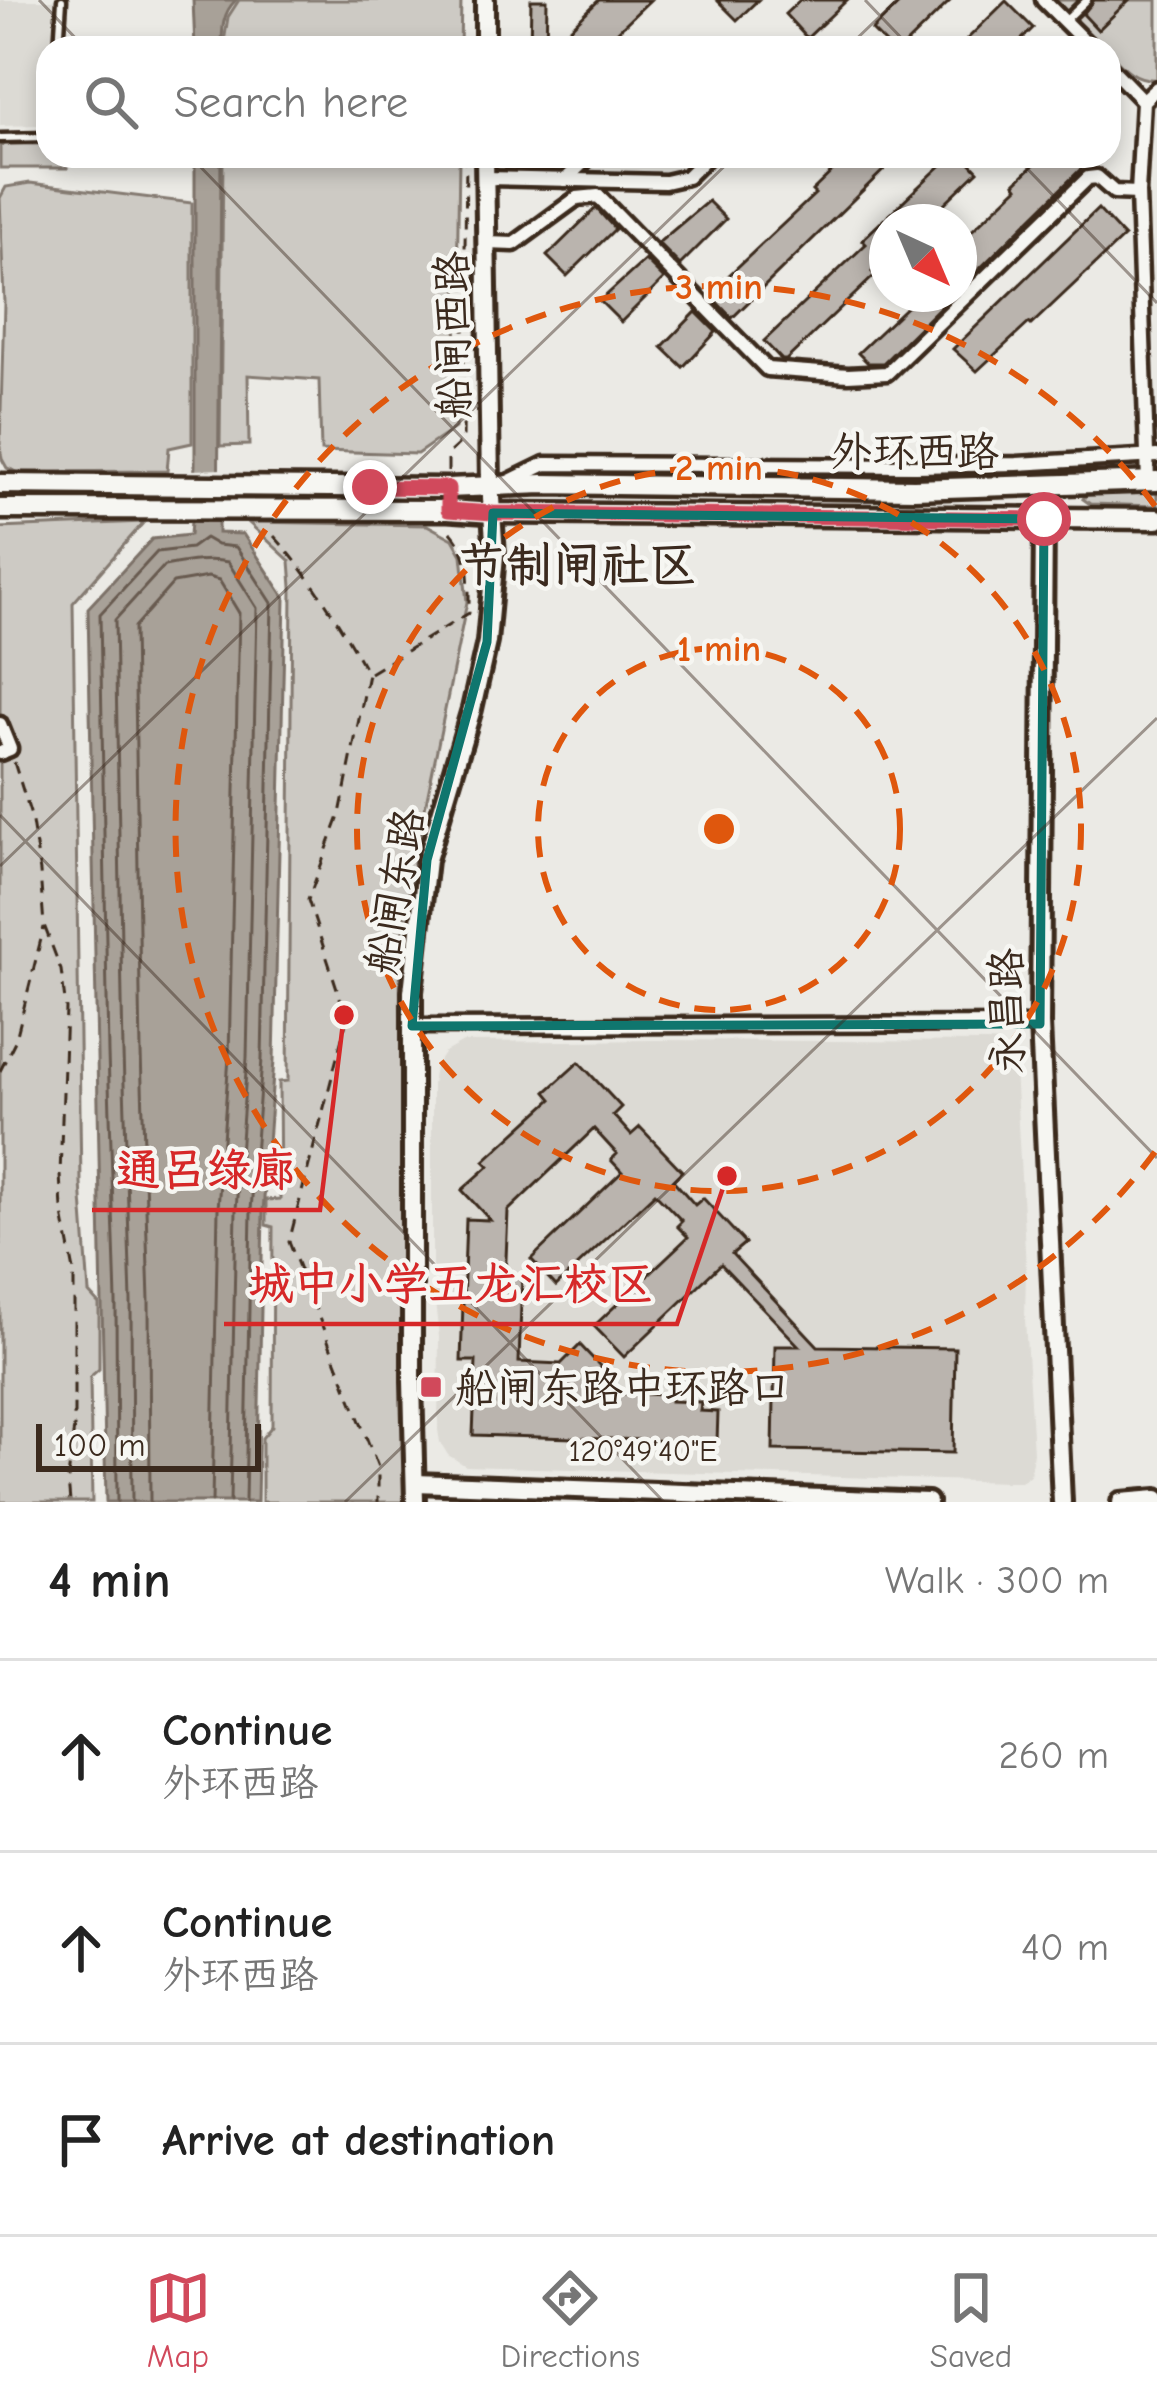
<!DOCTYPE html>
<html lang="en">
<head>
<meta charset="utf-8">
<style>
  :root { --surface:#fff; --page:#f6f6f6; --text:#222; --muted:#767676; --line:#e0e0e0; --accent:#d1495b }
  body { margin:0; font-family:"Comic Neue","LXGW WenKai TC",sans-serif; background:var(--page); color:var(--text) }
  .compass { position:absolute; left:869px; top:204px; width:108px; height:108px; border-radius:50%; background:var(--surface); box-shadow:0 6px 18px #0003; rotate:136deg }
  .scale { position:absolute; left:36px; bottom:30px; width:225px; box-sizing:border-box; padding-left:12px; border:6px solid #3b2a1e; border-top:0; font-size:33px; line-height:42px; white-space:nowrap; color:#3b2a1e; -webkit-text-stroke:9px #f6f6f2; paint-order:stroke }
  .stop { position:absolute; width:36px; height:36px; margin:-27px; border:9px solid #d1495b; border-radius:50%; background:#fff }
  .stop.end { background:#d1495b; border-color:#fff; box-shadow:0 3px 12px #0008 }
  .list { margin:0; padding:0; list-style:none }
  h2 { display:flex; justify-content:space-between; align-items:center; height:156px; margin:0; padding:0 48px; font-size:51px }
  h2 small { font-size:39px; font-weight:400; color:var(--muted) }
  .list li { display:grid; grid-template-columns:78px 1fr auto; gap:36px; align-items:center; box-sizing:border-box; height:192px; padding:0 48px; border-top:3px solid var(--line) }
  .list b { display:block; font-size:45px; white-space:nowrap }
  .list p { margin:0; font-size:39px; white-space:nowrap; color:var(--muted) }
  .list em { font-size:39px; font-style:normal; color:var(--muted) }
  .icon { flex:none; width:66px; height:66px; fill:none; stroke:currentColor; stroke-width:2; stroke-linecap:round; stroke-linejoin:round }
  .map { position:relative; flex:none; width:1157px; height:1502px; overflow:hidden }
  .search { position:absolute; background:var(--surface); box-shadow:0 6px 18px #0003; left:36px; right:36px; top:36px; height:132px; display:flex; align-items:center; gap:30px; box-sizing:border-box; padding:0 42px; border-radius:36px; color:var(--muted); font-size:45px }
  .sheet { height:732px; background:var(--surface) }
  nav { display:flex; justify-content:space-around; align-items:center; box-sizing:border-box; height:168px; border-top:3px solid var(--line); background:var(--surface); font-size:33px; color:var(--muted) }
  nav a { display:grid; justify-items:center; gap:6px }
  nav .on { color:var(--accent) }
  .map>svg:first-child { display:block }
</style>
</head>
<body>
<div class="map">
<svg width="1157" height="1502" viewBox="0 0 1157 1502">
  <rect width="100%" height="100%" fill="#ebeae5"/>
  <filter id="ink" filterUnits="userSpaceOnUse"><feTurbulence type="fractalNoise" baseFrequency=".00833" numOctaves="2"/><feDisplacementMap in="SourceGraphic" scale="24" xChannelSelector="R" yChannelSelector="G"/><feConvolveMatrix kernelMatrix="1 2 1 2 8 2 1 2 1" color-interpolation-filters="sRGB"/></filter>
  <g filter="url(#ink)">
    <g fill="#dcdad4">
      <polygon points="0,0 53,0 53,48 48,48 48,118 39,125 0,126"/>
      <polygon points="656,1040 988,1042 999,1043 1007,1048 1015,1069 1026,1268 1025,1319 1033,1452 1030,1475 1020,1482 1008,1482 466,1466 448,1455 440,1442 438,1430 439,1337 432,1276 432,1085 435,1067 445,1052 463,1042"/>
    </g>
    <g fill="#cdcac4" stroke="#847a71" stroke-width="3">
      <polygon points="239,0 461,0 460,48 223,48 228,17"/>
      <path d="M 1054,0 L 1157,0 L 1157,79 C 1135,81 1123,67 1109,52 L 1109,48 L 1105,48 Z"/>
      <polygon points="5,144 48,144 48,156 67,156 67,168 0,168 0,147"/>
      <polygon points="223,156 459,156 455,428 417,454 321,451 319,380 248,375 249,445 220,446"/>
      <polygon points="30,183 192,203 192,443 169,448 167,471 17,472 7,468 2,459 0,447 4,303 0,198 6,187"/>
      <polygon points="1157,492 1157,506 1090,504 1083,499 1087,494"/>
      <polygon points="144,522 73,603 81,1184 89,1293 99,1304 99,1369 90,1377 92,1502 0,1502 0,528"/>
      <polygon points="248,522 427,525 453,539 462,555 467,602 415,857 400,948 404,1502 262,1502 262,1438 272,1426 273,1227 266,1225 266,1200 280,1199 279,1082 288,1081 292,587 290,561"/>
    </g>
    <g fill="#a8a198" stroke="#7c7167" stroke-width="3">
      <path d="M 193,0 L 236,0 C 222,13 222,30 222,48 L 195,48 Z"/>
      <polygon points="195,156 221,156 218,533 243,534 285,598 274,1060 263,1212 257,1502 106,1502 88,608 152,539 190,535 195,465"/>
    </g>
    <polygon fill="#ebeae5" points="224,469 224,522 185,522 189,470"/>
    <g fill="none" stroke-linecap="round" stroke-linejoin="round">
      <g stroke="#675a4f" stroke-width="3">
        <polyline points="117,1502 116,1301 108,1053 100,614 157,552 191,548 205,538 217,545 236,547 272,603 262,1059 251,1211 245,1502"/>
        <path d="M 132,1502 L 131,1301 L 123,1053 L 115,620 L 164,566 C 187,562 207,558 228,562 L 257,608 L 247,1058 L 236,1210 L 230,1502"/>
        <polyline points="150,1502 149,1301 141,1053 134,627 173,583 208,577 219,580 239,613 229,1057 218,1209 212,1502"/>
      </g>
    </g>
    <g fill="#bab4ae" stroke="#3b2a1e" stroke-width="3">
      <polygon points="531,0 547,0 546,48 530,48"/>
      <polygon points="599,0 650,0 600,48 574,48 562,36"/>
      <polygon points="717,0 758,0 737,20"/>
      <polygon points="800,0 847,0 807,38 785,14"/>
      <polygon points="903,0 951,0 902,48 890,48 872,30"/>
      <polygon points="1094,0 1129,0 1098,30 1083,14"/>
      <polygon points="1006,1 1033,28 1013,48 958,48"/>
      <polygon points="848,156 898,156 732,318 709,294 815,194 812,191"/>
      <polygon points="951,156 964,156 978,171 925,222 887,222 887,258 872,272 875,275 786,360 782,360 764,341 866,244 862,240"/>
      <polygon points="1043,156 1094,156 959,289 959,243 1018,187 1015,183"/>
      <polygon points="708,201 726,219 680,265 658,243"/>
      <polygon points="596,208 615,229 567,276 547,256"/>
      <polygon points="1098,209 1124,237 1031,325 1029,323 977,371 953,349"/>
      <polygon points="645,260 664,279 621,322 600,301"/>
      <polygon points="920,294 953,294 883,363 868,363 858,353"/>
      <polygon points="696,312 716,332 683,367 662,347"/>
      <polygon points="579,1062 621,1107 613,1115 631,1135 640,1127 682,1171 673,1180 695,1205 703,1198 745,1243 732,1254 818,1346 955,1348 953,1453 773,1450 775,1346 799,1346 721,1264 624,1357 594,1326 688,1237 677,1226 682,1221 655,1193 556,1286 531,1259 622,1172 611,1160 617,1154 594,1129 508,1211 505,1283 514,1275 522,1275 519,1362 561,1364 580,1345 600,1366 599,1393 671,1395 671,1401 701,1402 700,1411 718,1412 717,1442 473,1435 476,1361 461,1361 466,1219 490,1220 462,1190 489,1166 484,1161 552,1099 546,1092"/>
    </g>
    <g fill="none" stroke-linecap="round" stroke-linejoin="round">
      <defs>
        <g id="lane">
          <polyline points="1065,21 1087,0"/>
          <polyline points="59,48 62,0"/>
          <polyline points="0,138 48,137"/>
        </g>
        <g id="street">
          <polyline points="1043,0 1091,48"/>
          <polyline points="1109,66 1143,101"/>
          <polyline points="485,178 665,182 687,177 708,156"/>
          <polyline points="565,180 590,156"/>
          <polyline points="487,243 514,244 577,198 598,196 767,369 848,375 887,373 1088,178 1097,177 1114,192 1138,193"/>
          <polyline points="508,482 545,464 916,466 1017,464 1157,456"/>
          <polyline points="1148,482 1138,193 1143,101 1157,88"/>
          <polyline points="0,724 10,749 0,753"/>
          <polyline points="412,1026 1040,1024"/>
        </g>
        <g id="secondary">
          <polyline points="485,48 485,0"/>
          <polyline points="1044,519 1040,1024 1062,1502"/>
          <polyline points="416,1483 928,1502"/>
          <polyline points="415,1502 412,1381 412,992 427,860 472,709 487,642 495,555 490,484 485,156"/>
          <polyline points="1121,1502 1157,1499"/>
        </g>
        <g id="primary">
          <polyline points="0,484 448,488 543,484 914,489 1157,481"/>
          <polyline points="0,509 448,510 493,513 1157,519"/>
        </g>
      </defs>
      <use href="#lane" stroke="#3b2a1e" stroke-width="15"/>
      <use href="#street" stroke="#3b2a1e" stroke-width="21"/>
      <use href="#secondary" stroke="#3b2a1e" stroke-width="26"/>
      <use href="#primary" stroke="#3b2a1e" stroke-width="27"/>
      <g stroke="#3b2a1e" stroke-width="3" stroke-dasharray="12 9" stroke-linecap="butt">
        <polyline points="448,472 448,454 463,440 466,156"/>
        <path d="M 274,536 C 313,578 340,625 368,674 L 340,814 L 308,900 L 347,1019 L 289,1242 L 378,1467 L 378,1502"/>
        <path d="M 370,673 L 469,613 C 469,582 471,552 448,529"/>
        <polyline points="14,762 31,816 40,872 44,925 61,970 66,1009 60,1175 62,1209 74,1271 74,1427 68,1479 70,1502"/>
        <polyline points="0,1071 16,1039 44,927"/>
      </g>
      <use href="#lane" stroke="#f6f6f2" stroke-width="6"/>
      <use href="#street" stroke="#f6f6f2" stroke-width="12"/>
      <use href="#secondary" stroke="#f6f6f2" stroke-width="16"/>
      <use href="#primary" stroke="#f6f6f2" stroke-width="18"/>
    </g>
  </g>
  <g fill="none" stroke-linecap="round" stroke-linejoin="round" filter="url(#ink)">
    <polyline stroke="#d1495b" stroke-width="15" points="370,487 448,488 448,510 493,513 1044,519"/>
  </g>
  <path fill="none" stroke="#0f766e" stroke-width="9" stroke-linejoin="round" d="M 493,513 L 1044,519 L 1040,1024 L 412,1026 L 427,860 L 487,642 Z"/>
  <path fill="none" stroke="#3b2a1e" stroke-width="3" stroke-opacity="0.45" d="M 39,0 L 85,48M 865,0 L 911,48M 847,48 L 897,0M 190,156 L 1157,1158M 1015,156 L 1157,303M 0,815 L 664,1502M 0,866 L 735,156M 345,1502 L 1157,718"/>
  <g fill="none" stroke="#df570d" stroke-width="6" stroke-dasharray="21 15">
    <circle cx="719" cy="829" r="181"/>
    <circle cx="719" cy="829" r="362"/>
    <path d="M1155 1152A543 543 0 1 1 1155 506"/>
  </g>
  <rect fill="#d1495b" stroke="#f6f6f2" stroke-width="4.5" x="419" y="1375" width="24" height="24" rx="6"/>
  <g text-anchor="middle" stroke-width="9" stroke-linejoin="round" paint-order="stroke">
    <g font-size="42" fill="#3b2a1e" stroke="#f6f6f2">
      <text transform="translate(452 335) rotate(-91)" y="15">船闸西路</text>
      <text x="915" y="466">外环西路</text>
      <text transform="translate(394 891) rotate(-80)" y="15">船闸东路</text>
      <text transform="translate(1006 1011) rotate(-91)" y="15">永昌路</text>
    </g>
    <g font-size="42" fill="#3b2a1e" stroke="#f6f6f2" text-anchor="start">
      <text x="455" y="1402">船闸东路中环路口</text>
    </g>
    <g font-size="48" font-weight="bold" fill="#3b2a1e" stroke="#f6f6f2">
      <text x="577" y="581">节制闸社区</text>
    </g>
  </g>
  <g font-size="30" text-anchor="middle" fill="#3b2a1e" stroke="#f6f6f2" stroke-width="9" stroke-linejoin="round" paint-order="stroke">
    <text x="643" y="1461">120°49'40"E</text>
  </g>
  <circle cx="719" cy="829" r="18" fill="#df570d" stroke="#f6f6f2" stroke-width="6"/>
  <g font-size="36" text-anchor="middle" font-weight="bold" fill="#df570d" stroke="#f6f6f2" stroke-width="9" stroke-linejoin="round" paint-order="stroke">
    <text x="719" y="299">3 min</text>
    <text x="719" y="480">2 min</text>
    <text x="719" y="661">1 min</text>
  </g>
  <path fill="none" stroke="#d62828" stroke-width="4.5" d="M344 1015L320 1210H92M727 1176L677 1324H224"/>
  <g fill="#d62828" stroke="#f6f6f2" stroke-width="4.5">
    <circle cx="344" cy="1015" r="12"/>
    <circle cx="727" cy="1176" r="12"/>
  </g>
  <g font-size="45" text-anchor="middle" font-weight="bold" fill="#d62828" stroke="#f6f6f2" stroke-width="9" stroke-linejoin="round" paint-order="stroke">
    <text x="206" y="1185">通吕绿廊</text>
    <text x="451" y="1299">城中小学五龙汇校区</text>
  </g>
</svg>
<svg class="compass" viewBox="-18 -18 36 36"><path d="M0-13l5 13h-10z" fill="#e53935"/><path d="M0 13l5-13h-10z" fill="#767676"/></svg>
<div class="scale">100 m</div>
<div class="stop" style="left:1044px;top:519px"></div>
<div class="stop end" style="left:370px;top:487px"></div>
<div class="search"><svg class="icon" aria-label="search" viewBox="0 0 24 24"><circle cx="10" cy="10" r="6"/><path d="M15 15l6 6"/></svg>Search here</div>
</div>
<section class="sheet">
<h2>4 min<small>Walk · 300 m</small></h2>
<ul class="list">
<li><svg class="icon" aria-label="ahead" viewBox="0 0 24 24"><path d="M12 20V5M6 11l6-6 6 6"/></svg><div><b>Continue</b><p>外环西路</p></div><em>260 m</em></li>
<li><svg class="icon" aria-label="ahead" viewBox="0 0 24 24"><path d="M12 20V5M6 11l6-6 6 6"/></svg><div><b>Continue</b><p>外环西路</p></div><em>40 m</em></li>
<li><svg class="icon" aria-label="arrive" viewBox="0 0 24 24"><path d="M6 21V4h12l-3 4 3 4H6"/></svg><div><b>Arrive at destination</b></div></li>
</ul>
</section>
<nav>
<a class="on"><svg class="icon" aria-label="map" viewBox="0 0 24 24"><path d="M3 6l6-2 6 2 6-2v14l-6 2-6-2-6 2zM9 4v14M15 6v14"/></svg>Map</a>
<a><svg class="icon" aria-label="directions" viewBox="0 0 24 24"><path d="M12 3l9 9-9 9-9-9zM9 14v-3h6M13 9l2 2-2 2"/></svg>Directions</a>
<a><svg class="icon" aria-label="saved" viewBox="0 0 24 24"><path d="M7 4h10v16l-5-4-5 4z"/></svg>Saved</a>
</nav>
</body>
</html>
